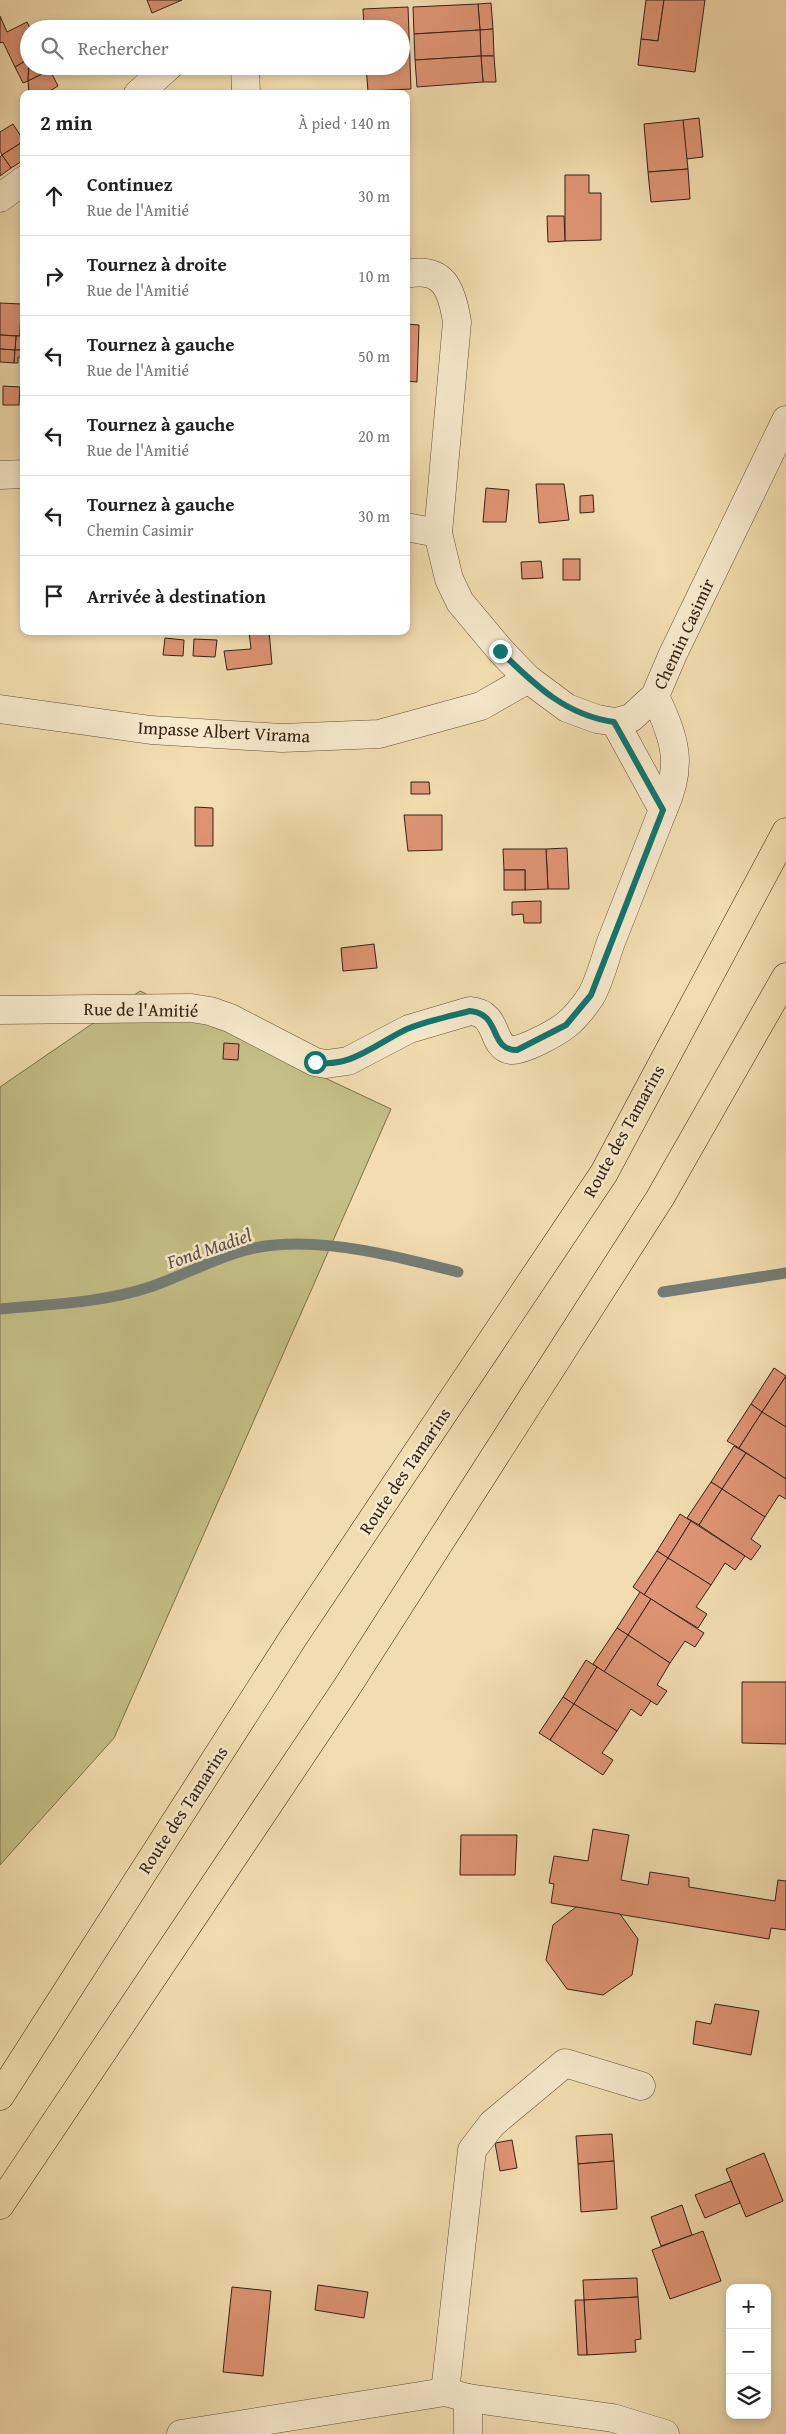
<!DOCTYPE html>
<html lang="fr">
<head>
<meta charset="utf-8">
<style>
  :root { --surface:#fff; --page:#f6f6f6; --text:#222; --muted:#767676; --line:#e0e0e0 }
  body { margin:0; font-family:"Gentium Book Plus",serif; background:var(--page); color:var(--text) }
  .controls { position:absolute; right:15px; bottom:15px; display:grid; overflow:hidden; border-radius:10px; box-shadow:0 2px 8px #0003 }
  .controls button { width:45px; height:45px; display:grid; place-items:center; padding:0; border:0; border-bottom:1px solid var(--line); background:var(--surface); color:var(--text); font:25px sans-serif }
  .stop { position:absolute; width:15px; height:15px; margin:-11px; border:4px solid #0f766e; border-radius:50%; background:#fff }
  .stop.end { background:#0f766e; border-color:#fff; box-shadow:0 1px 5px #0008 }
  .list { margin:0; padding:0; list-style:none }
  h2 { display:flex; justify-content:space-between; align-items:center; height:65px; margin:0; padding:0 20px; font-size:21px }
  h2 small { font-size:16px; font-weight:400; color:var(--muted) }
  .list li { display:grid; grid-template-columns:32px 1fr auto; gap:15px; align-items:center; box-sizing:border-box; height:80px; padding:0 20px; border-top:1px solid var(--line) }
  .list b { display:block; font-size:19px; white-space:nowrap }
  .list p { margin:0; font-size:16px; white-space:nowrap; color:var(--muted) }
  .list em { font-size:16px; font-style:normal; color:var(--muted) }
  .icon { flex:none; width:28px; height:28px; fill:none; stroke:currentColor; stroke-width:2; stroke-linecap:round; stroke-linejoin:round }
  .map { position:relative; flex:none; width:786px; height:2434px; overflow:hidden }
  .search { position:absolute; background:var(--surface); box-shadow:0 2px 8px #0003; left:20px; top:20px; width:390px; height:55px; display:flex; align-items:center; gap:12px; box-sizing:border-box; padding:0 18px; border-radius:28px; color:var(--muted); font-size:19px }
  .panel { position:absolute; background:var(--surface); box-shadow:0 2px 8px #0003; left:20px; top:90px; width:390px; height:545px; border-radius:10px }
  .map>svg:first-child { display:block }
</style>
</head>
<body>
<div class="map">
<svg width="786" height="2434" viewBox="0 0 786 2434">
  <rect width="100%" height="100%" fill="#f2ddb0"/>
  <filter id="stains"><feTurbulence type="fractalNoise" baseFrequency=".004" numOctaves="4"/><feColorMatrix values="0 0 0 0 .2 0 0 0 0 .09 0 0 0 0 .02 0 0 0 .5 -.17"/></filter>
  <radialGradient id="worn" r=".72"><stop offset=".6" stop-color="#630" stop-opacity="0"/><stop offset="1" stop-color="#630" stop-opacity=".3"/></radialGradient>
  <polygon fill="#c3bf86" stroke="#7c704e" points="140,991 391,1109 114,1738 0,1865 0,1087"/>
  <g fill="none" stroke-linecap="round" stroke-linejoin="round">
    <g stroke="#757d75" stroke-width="11">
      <polyline points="663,1292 786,1273"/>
      <path d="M 0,1309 C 50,1304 102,1303 150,1287 C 191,1273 232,1248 275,1245 C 332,1239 403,1258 458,1272"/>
    </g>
  </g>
  <g fill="#de9474" stroke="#362115">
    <polygon points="147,0 182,0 152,13"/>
    <polygon points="646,0 664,0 658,41 641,39"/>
    <polygon points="664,0 705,0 695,72 638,65 641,39 658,41"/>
    <polygon points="491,3 493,29 480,30 478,4"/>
    <polygon points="478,4 480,30 414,34 413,7"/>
    <polygon points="408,7 411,89 368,91 366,66 401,66 401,29 364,29 363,9"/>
    <polygon points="0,16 7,32 27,22 30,28 29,59 15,67 3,42 0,43"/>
    <polygon points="493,29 494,56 481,56 480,30"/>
    <polygon points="480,30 481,56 415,60 414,34"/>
    <polygon points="481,56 494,56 496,82 483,82"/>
    <polygon points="481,56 483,82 417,87 415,60"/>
    <polygon points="29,59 28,81 23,83 15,67"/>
    <polygon points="29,66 48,66 50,70 28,81"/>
    <polygon points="50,70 58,86 45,94 29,94 28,81"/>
    <polygon points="699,118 703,157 686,159 683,120"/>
    <polygon points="683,120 688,169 648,172 644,124"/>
    <polygon points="13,124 24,141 2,155 0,151 0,132"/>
    <polygon points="24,141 24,160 11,168 2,155"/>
    <polygon points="2,155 11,168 0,176 0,157"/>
    <polygon points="688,169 690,199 651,202 648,172"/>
    <polygon points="565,175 589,175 589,193 601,193 601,240 565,241"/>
    <polygon points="547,216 564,216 565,241 548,242"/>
    <polygon points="0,303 21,304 20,336 0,335"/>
    <polygon points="21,304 24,304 24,350 15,350 16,336 20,336"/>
    <polygon points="406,324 419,325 417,382 406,381"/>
    <polygon points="0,335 16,336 15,350 0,349"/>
    <polygon points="0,349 15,350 14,363 0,362"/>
    <polygon points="15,350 24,350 24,358 18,357 18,363 14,363"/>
    <polygon points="3,386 20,387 19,405 3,405"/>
    <polygon points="536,484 564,484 569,520 539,523"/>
    <polygon points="486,488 509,490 506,522 483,522"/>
    <polygon points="593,495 594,512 580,513 580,496"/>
    <rect x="563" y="559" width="17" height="21"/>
    <polygon points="541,561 543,578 522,579 521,562"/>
    <polygon points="249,631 269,631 272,664 227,670 224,651 251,649"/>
    <polygon points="165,638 184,640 183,656 163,655"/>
    <polygon points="194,639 217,640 215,657 193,656"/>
    <polygon points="411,782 429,782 430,794 411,794"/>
    <polygon points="195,807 213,808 213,846 195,846"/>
    <polygon points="404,815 442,815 442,850 408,851"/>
    <polygon points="567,848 569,889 548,889 546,849"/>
    <polygon points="503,849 546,849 548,889 525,890 525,870 504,870"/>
    <rect x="504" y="870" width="21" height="20"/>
    <polygon points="541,901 541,923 524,923 523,914 512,915 512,902"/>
    <polygon points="374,944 377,968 343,971 341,948"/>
    <polygon points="224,1043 239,1044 238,1060 223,1059"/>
    <polygon points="774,1368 786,1376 762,1412 751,1404"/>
    <polygon points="786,1376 786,1427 762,1412"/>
    <polygon points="751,1404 762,1412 739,1448 727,1441"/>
    <polygon points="762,1412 786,1427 786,1479 739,1448"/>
    <polygon points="734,1446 746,1453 722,1489 711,1482"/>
    <polygon points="746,1453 786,1479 786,1499 779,1495 765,1517 722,1489"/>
    <polygon points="711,1482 722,1489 699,1525 687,1518"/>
    <polygon points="722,1489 765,1517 751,1539 761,1546 751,1560 699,1525"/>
    <polygon points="680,1514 691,1521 668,1558 657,1551"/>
    <polygon points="691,1521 745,1556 735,1570 725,1563 711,1585 668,1558"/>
    <polygon points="657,1551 668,1558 644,1595 633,1587"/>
    <polygon points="668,1558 711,1585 696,1607 707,1614 698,1628 644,1595"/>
    <polygon points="640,1592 651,1599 628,1635 617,1628"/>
    <polygon points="651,1599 704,1633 695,1647 685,1641 670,1663 628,1635"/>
    <polygon points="617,1628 628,1635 604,1672 593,1664"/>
    <polygon points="628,1635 670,1663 657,1685 667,1691 657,1705 604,1672"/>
    <polygon points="586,1660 597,1667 574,1704 563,1697"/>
    <polygon points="597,1667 651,1701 641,1716 631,1709 617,1731 574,1704"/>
    <polygon points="742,1682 786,1682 786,1744 742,1743"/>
    <polygon points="563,1697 574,1704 550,1740 539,1733"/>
    <polygon points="574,1704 617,1731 602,1753 613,1760 603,1775 550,1740"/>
    <polygon points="593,1829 629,1835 621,1880 648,1885 650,1872 689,1878 689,1887 775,1901 778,1880 786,1881 786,1930 771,1928 769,1939 551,1903 554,1884 549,1883 554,1856 588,1861"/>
    <polygon points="461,1835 517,1835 515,1875 460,1875"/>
    <polygon points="576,1907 620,1914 638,1939 632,1975 603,1995 567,1989 546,1960 553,1925"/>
    <polygon points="715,2004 759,2011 751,2055 693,2044 696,2021 711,2024"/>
    <polygon points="612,2134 614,2161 578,2164 576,2136"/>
    <polygon points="512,2140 517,2168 500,2171 495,2143"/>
    <polygon points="764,2153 783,2201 746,2217 726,2169"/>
    <polygon points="614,2161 617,2209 581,2212 578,2164"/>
    <polygon points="731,2181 740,2203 705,2218 695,2195"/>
    <polygon points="682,2205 692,2235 661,2246 651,2217"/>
    <polygon points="703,2231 721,2281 670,2299 652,2250"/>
    <polygon points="637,2278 638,2297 584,2300 583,2280"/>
    <polygon points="318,2285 368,2292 364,2318 315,2310"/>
    <polygon points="232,2287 271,2291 263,2376 223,2372"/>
    <polygon points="638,2297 641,2339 635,2340 636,2352 587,2355 584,2300"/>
    <polygon points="575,2300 584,2300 587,2355 578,2355"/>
  </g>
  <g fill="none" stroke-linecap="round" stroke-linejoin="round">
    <defs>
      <g id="minor">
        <polyline points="245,66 246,94"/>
        <polyline points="138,94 169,66"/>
        <polyline points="0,198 24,180"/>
        <path d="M 406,274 C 444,266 452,290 457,322 L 438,533 L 449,579 L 460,602 L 501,651 L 528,679 L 567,708 L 597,719 L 615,722 L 631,718 L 655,696 L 673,654 L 786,420"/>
        <polyline points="0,475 24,474"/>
        <polyline points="406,527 438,533"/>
        <path d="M 655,696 C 675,739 684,765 663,810"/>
        <polyline points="0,709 151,730 282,738 379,734 481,706 528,679"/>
        <path d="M 0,1010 L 191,1008 L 210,1011 L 230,1018 L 315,1062 L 326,1064 L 348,1061 L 409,1029 L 470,1011 C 500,1013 490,1047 511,1050 C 523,1051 556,1033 566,1025 C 575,1018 585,1005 591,996 C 600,980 605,959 611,942 C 628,898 646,854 663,810 L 615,722"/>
        <polyline points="445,2392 472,2150 492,2124 565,2063 641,2086"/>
        <polyline points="181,2434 445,2392 468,2398 613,2418 665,2434"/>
        <polyline points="468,2434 468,2398"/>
      </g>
      <g id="highway">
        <polyline points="0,2096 293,1638 604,1173 786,832"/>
        <polyline points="0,2205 347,1687 660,1198 786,977"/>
      </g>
    </defs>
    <use href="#minor" stroke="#65503c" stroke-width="29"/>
    <use href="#highway" stroke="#362115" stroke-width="29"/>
    <use href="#minor" stroke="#f7e9cc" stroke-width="28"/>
    <use href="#highway" stroke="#f2ddb0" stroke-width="28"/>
  </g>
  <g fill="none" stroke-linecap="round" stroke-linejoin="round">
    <path stroke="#0f766e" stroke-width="6" d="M 315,1062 C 350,1069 377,1043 407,1029 C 426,1021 450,1016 470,1011 C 502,1014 488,1050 517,1050 L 566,1025 L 591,995 L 663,810 L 614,722 C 565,715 535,685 500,651"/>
  </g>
  <g text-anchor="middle" stroke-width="5" stroke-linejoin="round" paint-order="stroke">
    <g font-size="18" fill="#362115" stroke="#f7e9cc">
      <text transform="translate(684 634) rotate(-65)" y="6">Chemin Casimir</text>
      <text transform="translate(224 732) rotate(3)" y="6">Impasse Albert Virama</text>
      <text transform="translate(141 1010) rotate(1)" y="6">Rue de l'Amitié</text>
      <text transform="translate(624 1131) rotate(-61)" y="6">Route des Tamarins</text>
      <text transform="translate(405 1471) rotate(-56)" y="6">Route des Tamarins</text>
      <text transform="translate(183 1810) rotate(-57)" y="6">Route des Tamarins</text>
    </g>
    <g font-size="19" font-style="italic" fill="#564f45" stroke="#f7e9cc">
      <text transform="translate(209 1248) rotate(-19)" y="7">Fond Madiel</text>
    </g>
  </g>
  <rect width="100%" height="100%" filter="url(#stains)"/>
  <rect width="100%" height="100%" fill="url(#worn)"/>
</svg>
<div class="controls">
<button>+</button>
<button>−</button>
<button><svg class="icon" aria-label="layers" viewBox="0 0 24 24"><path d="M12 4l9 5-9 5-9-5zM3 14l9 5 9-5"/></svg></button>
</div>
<div class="stop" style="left:315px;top:1062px"></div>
<div class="stop end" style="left:500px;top:651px"></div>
<div class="search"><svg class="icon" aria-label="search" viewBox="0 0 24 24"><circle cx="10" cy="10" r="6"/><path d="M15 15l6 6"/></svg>Rechercher</div>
<section class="panel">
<h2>2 min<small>À pied · 140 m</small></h2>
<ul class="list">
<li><svg class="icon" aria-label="ahead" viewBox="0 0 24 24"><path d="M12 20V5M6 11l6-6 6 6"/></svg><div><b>Continuez</b><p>Rue de l'Amitié</p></div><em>30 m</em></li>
<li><svg class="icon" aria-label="right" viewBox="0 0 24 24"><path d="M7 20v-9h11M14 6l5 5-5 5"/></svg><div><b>Tournez à droite</b><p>Rue de l'Amitié</p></div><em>10 m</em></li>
<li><svg class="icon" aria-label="left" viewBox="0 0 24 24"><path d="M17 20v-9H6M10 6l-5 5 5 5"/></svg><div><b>Tournez à gauche</b><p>Rue de l'Amitié</p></div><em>50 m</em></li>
<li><svg class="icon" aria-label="left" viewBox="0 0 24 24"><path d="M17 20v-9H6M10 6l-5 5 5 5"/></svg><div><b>Tournez à gauche</b><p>Rue de l'Amitié</p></div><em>20 m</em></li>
<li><svg class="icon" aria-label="left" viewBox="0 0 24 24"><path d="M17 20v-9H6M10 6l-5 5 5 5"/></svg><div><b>Tournez à gauche</b><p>Chemin Casimir</p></div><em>30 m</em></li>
<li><svg class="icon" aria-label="arrive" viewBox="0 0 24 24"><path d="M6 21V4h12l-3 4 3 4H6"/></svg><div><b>Arrivée à destination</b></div></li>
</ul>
</section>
</div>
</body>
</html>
